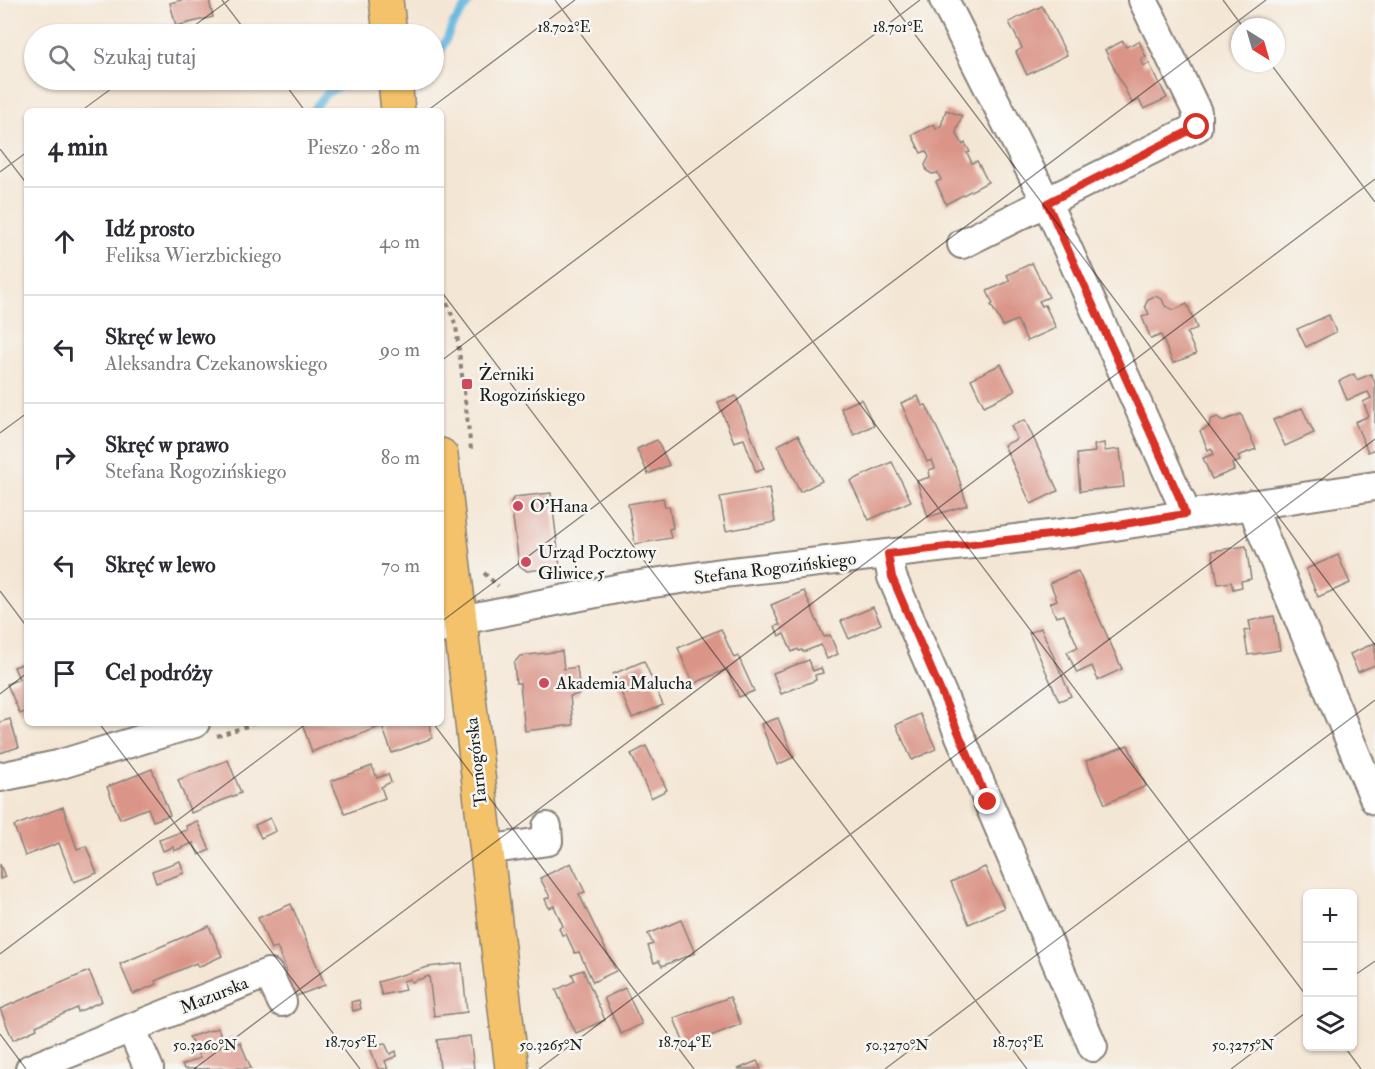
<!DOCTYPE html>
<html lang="pl">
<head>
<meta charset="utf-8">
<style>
  :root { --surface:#fff; --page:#f2f2f3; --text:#2b2b33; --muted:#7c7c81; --line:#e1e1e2 }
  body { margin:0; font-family:"IM FELL Double Pica",serif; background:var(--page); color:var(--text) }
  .controls { position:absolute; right:18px; bottom:18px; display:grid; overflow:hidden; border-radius:9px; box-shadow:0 2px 4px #0004 }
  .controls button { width:54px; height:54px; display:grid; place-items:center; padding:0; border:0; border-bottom:2px solid var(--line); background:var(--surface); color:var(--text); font:30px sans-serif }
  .compass { position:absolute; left:1231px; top:18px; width:54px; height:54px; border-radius:50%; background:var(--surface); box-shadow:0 2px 4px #0004; rotate:143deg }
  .stop { position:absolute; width:18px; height:18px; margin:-14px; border:4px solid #d93025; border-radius:50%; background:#fff }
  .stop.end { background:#d93025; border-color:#fff; box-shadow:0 2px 6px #0008 }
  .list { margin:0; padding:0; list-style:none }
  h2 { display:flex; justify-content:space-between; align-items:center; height:78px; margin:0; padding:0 24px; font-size:26px }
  h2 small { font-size:20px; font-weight:400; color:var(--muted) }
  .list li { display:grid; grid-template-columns:39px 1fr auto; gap:18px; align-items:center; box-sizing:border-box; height:108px; padding:0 24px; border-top:2px solid var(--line) }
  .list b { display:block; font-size:22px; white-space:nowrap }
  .list p { margin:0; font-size:20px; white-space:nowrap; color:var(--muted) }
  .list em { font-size:20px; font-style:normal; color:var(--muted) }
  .icon { flex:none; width:33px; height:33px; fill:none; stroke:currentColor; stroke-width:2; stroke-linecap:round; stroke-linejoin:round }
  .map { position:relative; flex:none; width:1375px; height:1069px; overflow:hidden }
  .search { position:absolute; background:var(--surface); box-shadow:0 2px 4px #0004; left:24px; top:24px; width:420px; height:66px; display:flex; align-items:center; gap:15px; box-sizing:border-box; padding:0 21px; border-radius:33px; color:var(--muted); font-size:22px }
  .panel { position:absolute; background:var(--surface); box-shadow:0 2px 4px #0004; left:24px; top:108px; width:420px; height:618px; border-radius:9px }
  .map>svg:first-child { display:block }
</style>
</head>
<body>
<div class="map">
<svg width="1375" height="1069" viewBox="0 0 1375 1069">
  <rect width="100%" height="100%" fill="#f6f6f2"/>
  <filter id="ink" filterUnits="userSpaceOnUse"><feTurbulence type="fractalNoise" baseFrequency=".0167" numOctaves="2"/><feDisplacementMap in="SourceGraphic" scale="12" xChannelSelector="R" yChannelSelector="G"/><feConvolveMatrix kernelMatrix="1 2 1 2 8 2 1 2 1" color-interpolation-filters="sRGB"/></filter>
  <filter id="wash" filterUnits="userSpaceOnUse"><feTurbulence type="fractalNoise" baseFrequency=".008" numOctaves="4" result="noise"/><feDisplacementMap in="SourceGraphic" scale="24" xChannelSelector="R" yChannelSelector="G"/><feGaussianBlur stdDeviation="1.35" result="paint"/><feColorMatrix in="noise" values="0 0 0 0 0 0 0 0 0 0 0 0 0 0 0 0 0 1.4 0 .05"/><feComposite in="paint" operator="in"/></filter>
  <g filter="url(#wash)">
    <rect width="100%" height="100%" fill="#f4e6d4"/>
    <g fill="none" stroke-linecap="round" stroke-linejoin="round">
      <g stroke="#62b5de" stroke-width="8">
        <polyline points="434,61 440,54 453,24 471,0"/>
        <polyline points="312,111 326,94 349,80"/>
      </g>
    </g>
    <g id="blocks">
      <g fill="#db9588">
        <polygon points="182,0 209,0 213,17 176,26 170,3"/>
        <polygon points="1042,6 1067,55 1027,75 1016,52 1022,48 1009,22"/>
        <polygon points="1123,41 1126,47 1139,41 1146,57 1141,59 1144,66 1149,63 1167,98 1144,109 1139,100 1132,103 1105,50"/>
        <polygon points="946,110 962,116 956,132 963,145 965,143 970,152 967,153 972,163 977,161 988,182 946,204 936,182 941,180 938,173 932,174 927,171 925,165 929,157 926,151 921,153 912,135 934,124 936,129 941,126"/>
        <polygon points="1032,263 1049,297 1039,301 1042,306 1045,305 1056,328 1027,341 1017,320 1003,326 991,305 993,304 987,291 1010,281 1007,275"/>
        <polygon points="1155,296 1162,299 1165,306 1174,310 1187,304 1197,328 1187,333 1196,354 1173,363 1161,335 1151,339 1142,317 1149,314 1145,306 1148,299"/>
        <polygon points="1329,315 1336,332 1306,347 1297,329"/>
        <polygon points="1001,364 1015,391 984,406 971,379"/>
        <polygon points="1354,374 1357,380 1371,374 1375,383 1375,449 1368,452 1355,422 1369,416 1363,402 1371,398 1368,392 1347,400 1339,381"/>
        <polygon points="736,396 764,469 756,472 744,439 734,442 718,402"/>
        <polygon points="918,396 922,406 926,405 956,469 967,505 928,517 917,481 930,477 929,470 935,468 932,460 927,462 901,403"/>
        <polygon points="861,399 874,425 854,435 841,408"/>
        <polygon points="1302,408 1314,433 1285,446 1273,420"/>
        <polygon points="1241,414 1256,449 1238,456 1240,461 1232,464 1234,470 1212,479 1203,458 1214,454 1211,448 1208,450 1200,431 1209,427 1210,420 1217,417 1223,421"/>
        <polygon points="1025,420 1058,491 1031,504 1004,445 1017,439 1011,426"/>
        <polygon points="798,435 822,481 800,492 778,445"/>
        <polygon points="657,440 669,465 648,474 637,449"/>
        <polygon points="1104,443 1105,451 1120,449 1124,487 1080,491 1077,454 1095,452 1094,445"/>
        <polygon points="892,462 911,501 869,520 850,481"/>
        <polygon points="769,488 775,522 726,531 720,497"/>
        <polygon points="551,493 560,567 551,569 551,573 546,574 545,569 527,571 519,565 511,502 514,497"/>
        <polygon points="663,498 665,507 669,506 673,528 669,529 671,538 635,544 628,504"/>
        <polygon points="1246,546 1251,579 1241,581 1242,587 1233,589 1231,582 1218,584 1212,551"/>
        <polygon points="1338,555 1350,583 1318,597 1306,569"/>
        <polygon points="1078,571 1122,669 1098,680 1092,666 1077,673 1067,652 1078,647 1064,615 1056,617 1050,603 1057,600 1050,583"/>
        <polygon points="804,591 824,637 830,635 838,654 827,659 821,645 803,652 802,650 799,651 798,649 792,652 784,634 779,636 775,626 780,625 771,605"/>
        <polygon points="873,607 881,624 849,639 841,621"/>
        <polygon points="1274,616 1280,650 1248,655 1244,631 1251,630 1249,621"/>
        <polygon points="1041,628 1071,696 1059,701 1029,633"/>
        <polygon points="721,629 734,658 738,656 754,691 739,697 727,669 693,684 678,648"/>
        <polygon points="1375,643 1375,665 1358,672 1350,654"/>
        <polygon points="562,651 564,669 577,667 580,694 570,696 573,725 525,731 520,683 516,683 514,663 520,656"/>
        <polygon points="809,660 813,671 821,668 823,673 815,675 816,680 781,694 773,673"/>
        <polygon points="644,661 663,705 632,718 613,674"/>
        <polygon points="27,662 27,711 20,714 7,684 19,679 14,667"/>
        <polygon points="920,714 936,749 912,760 896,725"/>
        <polygon points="778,718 794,757 777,765 761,724"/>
        <polygon points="10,719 19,747 0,753 0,722"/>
        <polygon points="302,723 430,723 432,738 392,753 382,726 348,739 347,737 312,752"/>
        <polygon points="1128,745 1146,786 1105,804 1086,761"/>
        <polygon points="646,746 667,790 651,798 631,754"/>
        <polygon points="228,760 241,793 191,813 178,780"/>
        <polygon points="372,766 377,778 388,774 391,782 381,787 385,798 345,814 331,781"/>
        <polygon points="152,769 170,815 153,821 148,808 120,819 107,787"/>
        <polygon points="63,807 77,849 86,846 97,873 74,882 59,843 25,856 14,826"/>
        <polygon points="270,818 276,831 261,838 255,825"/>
        <polygon points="197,821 210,850 199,855 193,843 174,851 173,847 163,851 159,840 187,830 186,826"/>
        <polygon points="180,861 184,873 156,883 152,871"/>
        <polygon points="571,863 585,892 579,894 616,971 593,982 579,952 575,953 566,934 562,935 559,928 563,926 554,906 549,908 545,899 550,897 540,878"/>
        <polygon points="0,864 5,877 0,879"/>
        <polygon points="985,867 1004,908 969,924 951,882"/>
        <polygon points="291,904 325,985 291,998 281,975 287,972 277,947 271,949 258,918"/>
        <polygon points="681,920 695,953 662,966 659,961 654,963 648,946 653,944 648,934"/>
        <polygon points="209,926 222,956 198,967 196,963 155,981 157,984 133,994 120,964"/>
        <polygon points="462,963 467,1012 434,1016 429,976 411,982 410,979 403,981 405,990 382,995 378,982 428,967"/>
        <polygon points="583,970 605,1020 576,1033 556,990 575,981 572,974"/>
        <polygon points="89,971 102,1001 78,1012 77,1008 36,1026 37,1029 13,1040 0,1009"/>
        <polygon points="625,988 642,1024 621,1034 604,998"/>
        <polygon points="730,997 741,1024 685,1046 674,1018"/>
        <polygon points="359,1000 361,1009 353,1011 351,1002"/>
        <polygon points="218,1028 223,1041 233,1037 236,1044 240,1042 251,1068 184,1069 182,1065 200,1058 189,1037"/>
        <polygon points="470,1036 474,1069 440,1069 437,1040"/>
        <polygon points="385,1043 390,1054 396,1051 397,1056 385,1061 388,1069 378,1069 369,1045"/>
        <polygon points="757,1061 761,1069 738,1069"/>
      </g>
    </g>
  </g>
  <g filter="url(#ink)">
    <use href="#blocks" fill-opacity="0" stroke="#888178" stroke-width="1.5"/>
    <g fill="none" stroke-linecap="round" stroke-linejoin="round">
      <defs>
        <g id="minor">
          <polyline points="944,0 1047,203 1181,501 1185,514"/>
          <polyline points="962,244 1197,127 1197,112 1143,0"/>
          <polyline points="1252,504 1261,529 1375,800"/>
          <polyline points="888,554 892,577 1093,1047"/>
          <polyline points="441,629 461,620 626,587 715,574 1075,532 1375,486"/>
          <polyline points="0,777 58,765 195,723"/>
          <polyline points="486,850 548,841 547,827"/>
          <polyline points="131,1028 268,973 282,1002"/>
          <polyline points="30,1069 131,1028 149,1069"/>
        </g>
        <g id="major">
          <polyline points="386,0 390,34"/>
          <polyline points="395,80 398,111"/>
          <polyline points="441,455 512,1069"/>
        </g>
      </defs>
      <use href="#minor" stroke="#888178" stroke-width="32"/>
      <use href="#major" stroke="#888178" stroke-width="36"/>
      <g stroke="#888178" stroke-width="4" stroke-dasharray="4.5 4.5" stroke-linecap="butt">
        <polyline points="441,286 456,326 471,449"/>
        <polyline points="484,573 498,586"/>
        <polyline points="217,736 256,723"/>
      </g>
      <use href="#minor" stroke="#fff" stroke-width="28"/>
      <use href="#major" stroke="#f3c26a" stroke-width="33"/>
    </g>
  </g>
  <g fill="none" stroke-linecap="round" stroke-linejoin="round" filter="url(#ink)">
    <polyline stroke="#d93025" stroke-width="8" points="988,802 892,577 888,554 1075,532 1185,514 1181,501 1047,203 1197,127"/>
  </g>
  <path fill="none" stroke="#1c1c1c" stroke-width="1.5" stroke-opacity="0.45" d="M 222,0 L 248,34M 555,0 L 1308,998M 889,0 L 1375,645M 1223,0 L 1243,27M 183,34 L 229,0M 1270,63 L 1375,202M 282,80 L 305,111M 81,111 L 123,80M 427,111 L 575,0M 0,149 L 27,184M 0,172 L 27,152M 441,291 L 1027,1069M 441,361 L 920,0M 0,433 L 27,413M 0,591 L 27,627M 441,622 L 1266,0M 0,694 L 27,673M 99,723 L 360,1069M 433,723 L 694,1069M 0,954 L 307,723M 1352,977 L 1375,961M 0,1034 L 26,1069M 1344,1046 L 1361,1069M 194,1069 L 1375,179M 539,1069 L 1375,439M 885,1069 L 1375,700M 1231,1069 L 1308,1011"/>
  <g fill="#d1495b" stroke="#f6f6f2" stroke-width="2">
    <rect x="461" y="378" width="12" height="12" rx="3"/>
    <circle cx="518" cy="506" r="6"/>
    <circle cx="526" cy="562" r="6"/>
    <circle cx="544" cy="683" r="6"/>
  </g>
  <g text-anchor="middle" stroke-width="5" stroke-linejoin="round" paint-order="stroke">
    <g font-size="18" fill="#1c1c1c" stroke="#f6f6f2" text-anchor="start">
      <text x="479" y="380">Żerniki<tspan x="479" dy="21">Rogozińskiego</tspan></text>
      <text x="530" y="512">O'Hana</text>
      <text x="538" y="558">Urząd Pocztowy<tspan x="538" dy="21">Gliwice 5</tspan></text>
      <text x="556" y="689">Akademia Malucha</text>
    </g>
    <g font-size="18" fill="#1c1c1c" stroke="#f6f6f2">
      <text transform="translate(775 568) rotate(-7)" y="6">Stefana Rogozińskiego</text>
      <text transform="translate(476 762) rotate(-96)" y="6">Tarnogórska</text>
      <text transform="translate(214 995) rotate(-22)" y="6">Mazurska</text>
    </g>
  </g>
  <g font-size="15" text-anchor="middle" fill="#1c1c1c" stroke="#f6f6f2" stroke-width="5" stroke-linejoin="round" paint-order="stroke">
    <text x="564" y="32">18.702°E</text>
    <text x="898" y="32">18.701°E</text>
    <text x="351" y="1047">18.705°E</text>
    <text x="685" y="1047">18.704°E</text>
    <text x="1018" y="1047">18.703°E</text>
    <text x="205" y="1050">50.3260°N</text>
    <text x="551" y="1050">50.3265°N</text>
    <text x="897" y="1050">50.3270°N</text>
    <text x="1243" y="1050">50.3275°N</text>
  </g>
</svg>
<div class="controls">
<button>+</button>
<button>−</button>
<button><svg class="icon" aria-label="layers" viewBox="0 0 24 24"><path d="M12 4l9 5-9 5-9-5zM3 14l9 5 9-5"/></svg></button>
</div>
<svg class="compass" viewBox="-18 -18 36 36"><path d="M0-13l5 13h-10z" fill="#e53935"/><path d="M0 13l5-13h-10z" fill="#7c7c81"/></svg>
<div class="stop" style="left:1197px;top:127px"></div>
<div class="stop end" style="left:988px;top:802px"></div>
<div class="search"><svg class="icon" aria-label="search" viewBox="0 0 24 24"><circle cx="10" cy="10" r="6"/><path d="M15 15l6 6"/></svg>Szukaj tutaj</div>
<section class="panel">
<h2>4 min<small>Pieszo · 280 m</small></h2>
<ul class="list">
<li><svg class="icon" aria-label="ahead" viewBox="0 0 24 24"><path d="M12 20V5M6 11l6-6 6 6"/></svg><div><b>Idź prosto</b><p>Feliksa Wierzbickiego</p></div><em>40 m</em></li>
<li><svg class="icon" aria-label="left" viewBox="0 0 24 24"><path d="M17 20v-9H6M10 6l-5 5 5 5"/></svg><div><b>Skręć w lewo</b><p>Aleksandra Czekanowskiego</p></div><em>90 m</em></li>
<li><svg class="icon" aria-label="right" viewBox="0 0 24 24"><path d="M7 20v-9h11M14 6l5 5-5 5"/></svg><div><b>Skręć w prawo</b><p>Stefana Rogozińskiego</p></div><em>80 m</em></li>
<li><svg class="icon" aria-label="left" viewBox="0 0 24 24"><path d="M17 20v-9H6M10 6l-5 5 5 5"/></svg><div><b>Skręć w lewo</b></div><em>70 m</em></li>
<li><svg class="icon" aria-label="arrive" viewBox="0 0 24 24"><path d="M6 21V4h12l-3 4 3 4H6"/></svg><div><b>Cel podróży</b></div></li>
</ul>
</section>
</div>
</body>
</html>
